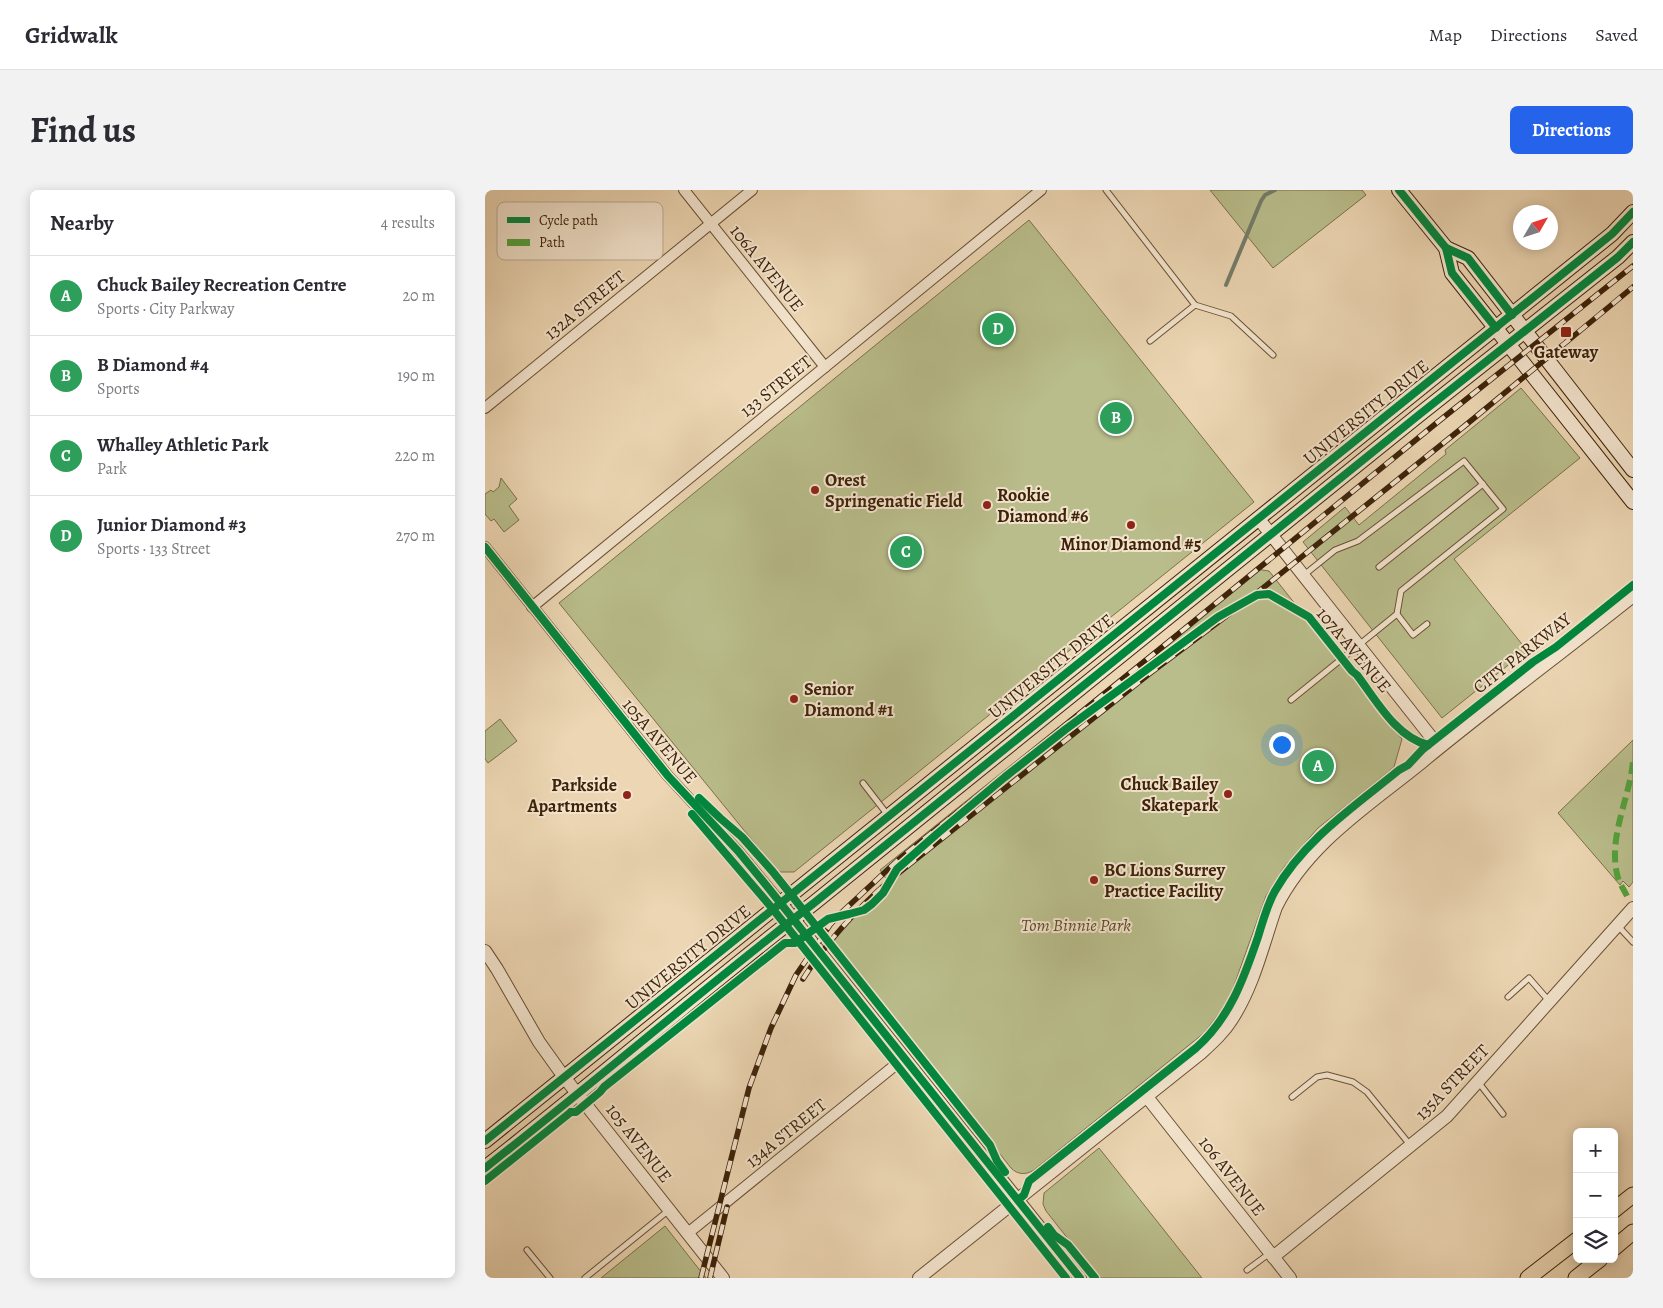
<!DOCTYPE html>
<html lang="en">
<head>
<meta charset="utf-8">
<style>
  :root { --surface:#fff; --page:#f2f2f3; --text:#2b2b33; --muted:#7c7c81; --line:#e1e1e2; --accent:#2563eb }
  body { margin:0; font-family:Alegreya,serif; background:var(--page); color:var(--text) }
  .controls { position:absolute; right:15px; bottom:15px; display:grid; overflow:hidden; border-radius:8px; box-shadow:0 2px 12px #0003 }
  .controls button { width:45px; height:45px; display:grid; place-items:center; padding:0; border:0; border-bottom:1px solid var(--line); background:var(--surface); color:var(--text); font:25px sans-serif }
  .compass { position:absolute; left:1028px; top:15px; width:45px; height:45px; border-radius:50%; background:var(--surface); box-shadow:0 2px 12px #0003; rotate:51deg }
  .you { position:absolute; left:796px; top:554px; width:18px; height:18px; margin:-12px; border:4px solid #fff; border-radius:50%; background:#1a73e8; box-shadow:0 0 0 8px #1a73e833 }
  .badge { display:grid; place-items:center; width:32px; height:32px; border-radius:50%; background:var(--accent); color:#fff; font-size:16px; font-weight:700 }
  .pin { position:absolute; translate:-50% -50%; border:2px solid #fff; box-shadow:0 1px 5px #0006 }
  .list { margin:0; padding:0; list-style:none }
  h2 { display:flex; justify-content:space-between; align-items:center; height:65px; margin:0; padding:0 20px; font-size:21px }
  h2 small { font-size:16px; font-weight:400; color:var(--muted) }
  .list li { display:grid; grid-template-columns:32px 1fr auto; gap:15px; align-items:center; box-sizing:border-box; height:80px; padding:0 20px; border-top:1px solid var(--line) }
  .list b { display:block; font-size:19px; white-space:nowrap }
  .list p { margin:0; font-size:16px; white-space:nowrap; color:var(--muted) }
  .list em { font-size:16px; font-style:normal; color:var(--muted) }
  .icon { flex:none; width:28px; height:28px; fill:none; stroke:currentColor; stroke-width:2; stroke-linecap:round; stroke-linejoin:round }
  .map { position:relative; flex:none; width:1148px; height:1088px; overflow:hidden; border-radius:8px }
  header { display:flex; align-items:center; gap:30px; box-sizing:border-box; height:70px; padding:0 25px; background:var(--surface); border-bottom:1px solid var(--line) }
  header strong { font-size:24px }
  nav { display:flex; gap:28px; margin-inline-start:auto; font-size:18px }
  .intro { display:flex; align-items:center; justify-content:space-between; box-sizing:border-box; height:120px; padding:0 30px }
  h1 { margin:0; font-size:35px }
  .button { padding:12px 22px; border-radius:8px; background:var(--accent); color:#fff; font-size:18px; font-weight:700 }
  main { display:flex; gap:30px; padding:0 30px }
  aside { flex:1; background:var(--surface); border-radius:8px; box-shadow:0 2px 12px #0003 }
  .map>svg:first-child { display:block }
</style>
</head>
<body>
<header>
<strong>Gridwalk</strong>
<nav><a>Map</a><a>Directions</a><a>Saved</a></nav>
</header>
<div class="intro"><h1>Find us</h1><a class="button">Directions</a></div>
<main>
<aside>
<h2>Nearby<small>4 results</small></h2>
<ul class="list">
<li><span class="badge" style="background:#2e9e5b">A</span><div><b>Chuck Bailey Recreation Centre</b><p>Sports · City Parkway</p></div><em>20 m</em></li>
<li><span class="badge" style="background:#2e9e5b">B</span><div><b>B Diamond #4</b><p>Sports</p></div><em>190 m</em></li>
<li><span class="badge" style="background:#2e9e5b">C</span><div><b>Whalley Athletic Park</b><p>Park</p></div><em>220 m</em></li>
<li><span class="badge" style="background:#2e9e5b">D</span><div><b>Junior Diamond #3</b><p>Sports · 133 Street</p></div><em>270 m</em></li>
</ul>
</aside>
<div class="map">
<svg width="1148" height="1088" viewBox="0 0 1148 1088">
  <rect width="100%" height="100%" fill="#ecd6b3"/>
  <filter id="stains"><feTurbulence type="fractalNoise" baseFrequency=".004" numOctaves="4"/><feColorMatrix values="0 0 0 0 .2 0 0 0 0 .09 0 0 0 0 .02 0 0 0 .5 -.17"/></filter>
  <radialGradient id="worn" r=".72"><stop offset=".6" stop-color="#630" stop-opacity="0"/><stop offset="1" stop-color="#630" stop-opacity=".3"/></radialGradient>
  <g fill="#b9bd8b" stroke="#7c704a">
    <polygon points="725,0 877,0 881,5 788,78"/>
    <polygon points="544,30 769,312 309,682 293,682 74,413"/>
    <polygon points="1036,198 1095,268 969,369 1044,463 1037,464 957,528 818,352 860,317 874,335 961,264 960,260"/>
    <polygon points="16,288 32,309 24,316 34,330 19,342 9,329 6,331 0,324 0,304 6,300 8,302 14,297"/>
    <path d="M 771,379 L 784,381 L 917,549 L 909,577 L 833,638 L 799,677 L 781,706 L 746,804 L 738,818 L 719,843 L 549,980 C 541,985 533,985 526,978 L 347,751 L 402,690 L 395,680 Z"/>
    <polygon points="15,529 32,551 3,573 0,569 0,541"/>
    <polygon points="1148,550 1148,692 1144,697 1138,691 1135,695 1073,623"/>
    <polygon points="614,958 717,1088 614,1088 561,1021 558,1014 559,1003"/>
    <polygon points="180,1036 221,1088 116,1088"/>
  </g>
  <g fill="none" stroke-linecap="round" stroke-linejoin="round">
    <polyline stroke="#757d6b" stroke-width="4" points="741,95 776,11 780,5 790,0"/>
    <defs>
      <g id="service">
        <polyline points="621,0 710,115 746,126 788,165"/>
        <polyline points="665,151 710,115"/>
        <polyline points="894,377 998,294"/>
        <polyline points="819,385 850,360 873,351 979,271 1018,319 916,401 912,424"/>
        <polyline points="806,510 912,424 928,445 942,434"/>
        <polyline points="378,593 402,624"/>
        <polyline points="1133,736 1148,752"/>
        <polyline points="1023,807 1044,788 1064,811"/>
        <polyline points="994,893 1018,924"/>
        <polyline points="807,907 832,887 842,885 868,892 882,902 926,956"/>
        <polyline points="42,1060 65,1088"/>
        <polyline points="762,1080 785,1063"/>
        <polyline points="100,1088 184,1020"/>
      </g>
      <g id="minor">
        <polyline points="199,0 340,177"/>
        <polyline points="0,218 267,0"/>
        <polyline points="0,357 183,586 253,661 295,712"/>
        <polyline points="47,417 556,0"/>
        <polyline points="203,1043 419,868"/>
      </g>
      <g id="tertiary">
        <polyline points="773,328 954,557"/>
        <polyline points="295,712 595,1088"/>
        <polyline points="0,761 12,779 54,852 79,887 238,1088"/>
        <polyline points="662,907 805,1088"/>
        <polyline points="788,1067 962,926 1148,718"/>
        <path d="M 434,1088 L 716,863 C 728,852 739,842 747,829 C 769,795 778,754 791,717 C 823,653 883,616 937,572 C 1006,515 1078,462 1148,406"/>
      </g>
      <g id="secondary">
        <polyline points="914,0 961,58 983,68 1148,280"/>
        <polyline points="961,58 967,83 1148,312"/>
        <polyline points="0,951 1127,44 1148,22"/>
        <path d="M 0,978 C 111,891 218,799 329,713 L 935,224 L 1133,67 L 1148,52"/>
      </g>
      <g id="primary">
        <polyline points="1129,1020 1148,1005"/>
        <polyline points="1129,1058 1148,1042"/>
        <polyline points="1043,1088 1092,1050"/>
        <polyline points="1091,1088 1115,1069"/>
      </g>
    </defs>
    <use href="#service" stroke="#6a5034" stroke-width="7"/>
    <use href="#minor" stroke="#6a5034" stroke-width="12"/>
    <use href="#tertiary" stroke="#6a5034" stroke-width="14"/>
    <use href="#secondary" stroke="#3e2309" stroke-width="16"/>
    <use href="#primary" stroke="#3e2309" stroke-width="17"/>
    <use href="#service" stroke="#f3e4ce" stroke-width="5"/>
    <use href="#minor" stroke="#f3e4ce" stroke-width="10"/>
    <use href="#tertiary" stroke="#f3e4ce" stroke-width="12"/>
    <use href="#secondary" stroke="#f3e4ce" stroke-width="14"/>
    <use href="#primary" stroke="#ecd6b3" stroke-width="15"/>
    <defs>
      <g id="rail">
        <path d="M 318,789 C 342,751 372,719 406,689 L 664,484 L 768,406 L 982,234 L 1148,97"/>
        <polyline points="216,1088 264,898 286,838 311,785 345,735 356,723 413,670 681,454 954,231 1148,76"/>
        <polyline points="225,1088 242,1017"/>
      </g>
    </defs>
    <use href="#rail" stroke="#3e2309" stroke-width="5.5"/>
    <use href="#rail" stroke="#f3e4ce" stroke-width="4" stroke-dasharray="11" stroke-linecap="butt"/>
    <path stroke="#54a23e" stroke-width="6" stroke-dasharray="12 6" stroke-linecap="butt" d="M 1142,706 C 1139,700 1135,694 1133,688 C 1122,649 1144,610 1148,572"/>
    <defs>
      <g id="cycleway">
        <polyline points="914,0 961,58 983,68 1027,125"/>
        <polyline points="961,58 967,83 1011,138"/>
        <polyline points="0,357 183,586 253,661 281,695 595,1088"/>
        <polyline points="214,608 235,628 257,647 288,682 505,955 512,971 520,982"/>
        <polyline points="207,624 287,718 581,1088"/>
        <path d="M 86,922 L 91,922 L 115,902 L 119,897 L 300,753 L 310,753 L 343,729 L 364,724 L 379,720 L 387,714 L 398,703 L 412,679 L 453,643 L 520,587 L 581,539 L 733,427 L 772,405 L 784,404 L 824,427 L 867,481 L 872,485 C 891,510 911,547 943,555"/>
        <polyline points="0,951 1127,44 1148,22"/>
        <path d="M 0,978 C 111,891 218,799 329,713 L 935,224 L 1133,67 L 1148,52"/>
        <polyline points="0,991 86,922"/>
        <path d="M 533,1010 L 539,1005 L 544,991 L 711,858 C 745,828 759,788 773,747 C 778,731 782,715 790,701 C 819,650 870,616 914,580 L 923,575 L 938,559 L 1048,472 L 1071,457 L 1148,395"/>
        <polyline points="563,1037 569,1045 583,1055 610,1088"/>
      </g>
    </defs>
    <use href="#cycleway" stroke="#f3e4ce" stroke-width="11"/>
    <use href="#cycleway" stroke="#00873e" stroke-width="8"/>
  </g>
  <g fill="#8f2418" stroke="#f3e4ce" stroke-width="2">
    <rect x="1075" y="136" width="12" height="12" rx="2.5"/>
    <circle cx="330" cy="300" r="5"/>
    <circle cx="502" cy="315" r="5"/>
    <circle cx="646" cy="335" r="5"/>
    <circle cx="309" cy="509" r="5"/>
    <circle cx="743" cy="604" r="5"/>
    <circle cx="142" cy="605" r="5"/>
    <circle cx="609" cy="690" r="5"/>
  </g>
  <g text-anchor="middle" stroke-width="4" stroke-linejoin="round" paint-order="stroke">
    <g font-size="18" fill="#3e2309" stroke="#f3e4ce">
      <text transform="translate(282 78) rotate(51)" y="6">106A AVENUE</text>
      <text transform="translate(100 115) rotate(-39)" y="6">132A STREET</text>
      <text transform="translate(291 196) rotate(-39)" y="6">133 STREET</text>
      <text transform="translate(881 222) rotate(-39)" y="6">UNIVERSITY DRIVE</text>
      <text transform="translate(869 460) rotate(50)" y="6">107A AVENUE</text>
      <text transform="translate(1037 463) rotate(-38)" y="6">CITY PARKWAY</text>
      <text transform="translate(566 476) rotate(-39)" y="6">UNIVERSITY DRIVE</text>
      <text transform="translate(175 551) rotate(50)" y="6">105A AVENUE</text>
      <text transform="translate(203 767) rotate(-39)" y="6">UNIVERSITY DRIVE</text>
      <text transform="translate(967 892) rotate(-46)" y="6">135A STREET</text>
      <text transform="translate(301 943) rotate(-39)" y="6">134A STREET</text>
      <text transform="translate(154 953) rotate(52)" y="6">105 AVENUE</text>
      <text transform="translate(747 986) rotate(52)" y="6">106 AVENUE</text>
    </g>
    <g font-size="18" font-weight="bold" fill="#3e2309" stroke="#f3e4ce" text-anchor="start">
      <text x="1081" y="168" text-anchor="middle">Gateway</text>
      <text x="340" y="296">Orest<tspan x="340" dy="21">Springenatic Field</tspan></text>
      <text x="512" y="311">Rookie<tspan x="512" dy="21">Diamond #6</tspan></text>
      <text x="646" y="360" text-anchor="middle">Minor Diamond #5</text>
      <text x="319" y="505">Senior<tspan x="319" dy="21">Diamond #1</tspan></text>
      <text x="733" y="600" text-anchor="end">Chuck Bailey<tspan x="733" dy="21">Skatepark</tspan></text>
      <text x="132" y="601" text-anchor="end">Parkside<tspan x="132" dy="21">Apartments</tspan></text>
      <text x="619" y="686">BC Lions Surrey<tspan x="619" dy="21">Practice Facility</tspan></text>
    </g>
    <g font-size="18" font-style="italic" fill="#5d4a2a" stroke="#f3e4ce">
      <text x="591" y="741">Tom Binnie Park</text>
    </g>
  </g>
  <rect x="12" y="12" width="166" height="58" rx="8" fill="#f3e4ce" stroke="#bdaa93" stroke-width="1"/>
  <rect x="22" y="27" width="23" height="6" fill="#00873e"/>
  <rect x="22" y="49" width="23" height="7" fill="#54a23e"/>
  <g font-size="14" fill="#3e2309">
    <text x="54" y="35">Cycle path</text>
    <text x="54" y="57">Path</text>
  </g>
  <rect width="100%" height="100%" filter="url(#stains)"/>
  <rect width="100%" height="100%" fill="url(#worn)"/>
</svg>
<div class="controls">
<button>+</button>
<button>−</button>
<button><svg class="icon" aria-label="layers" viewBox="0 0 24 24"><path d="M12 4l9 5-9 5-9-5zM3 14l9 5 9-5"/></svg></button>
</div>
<svg class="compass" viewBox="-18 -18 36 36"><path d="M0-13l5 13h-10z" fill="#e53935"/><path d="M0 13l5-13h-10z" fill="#7c7c81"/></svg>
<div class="you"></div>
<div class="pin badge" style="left:833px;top:576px;background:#2e9e5b">A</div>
<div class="pin badge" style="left:631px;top:228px;background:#2e9e5b">B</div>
<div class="pin badge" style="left:421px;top:362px;background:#2e9e5b">C</div>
<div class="pin badge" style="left:513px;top:139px;background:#2e9e5b">D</div>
</div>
</main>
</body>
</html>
